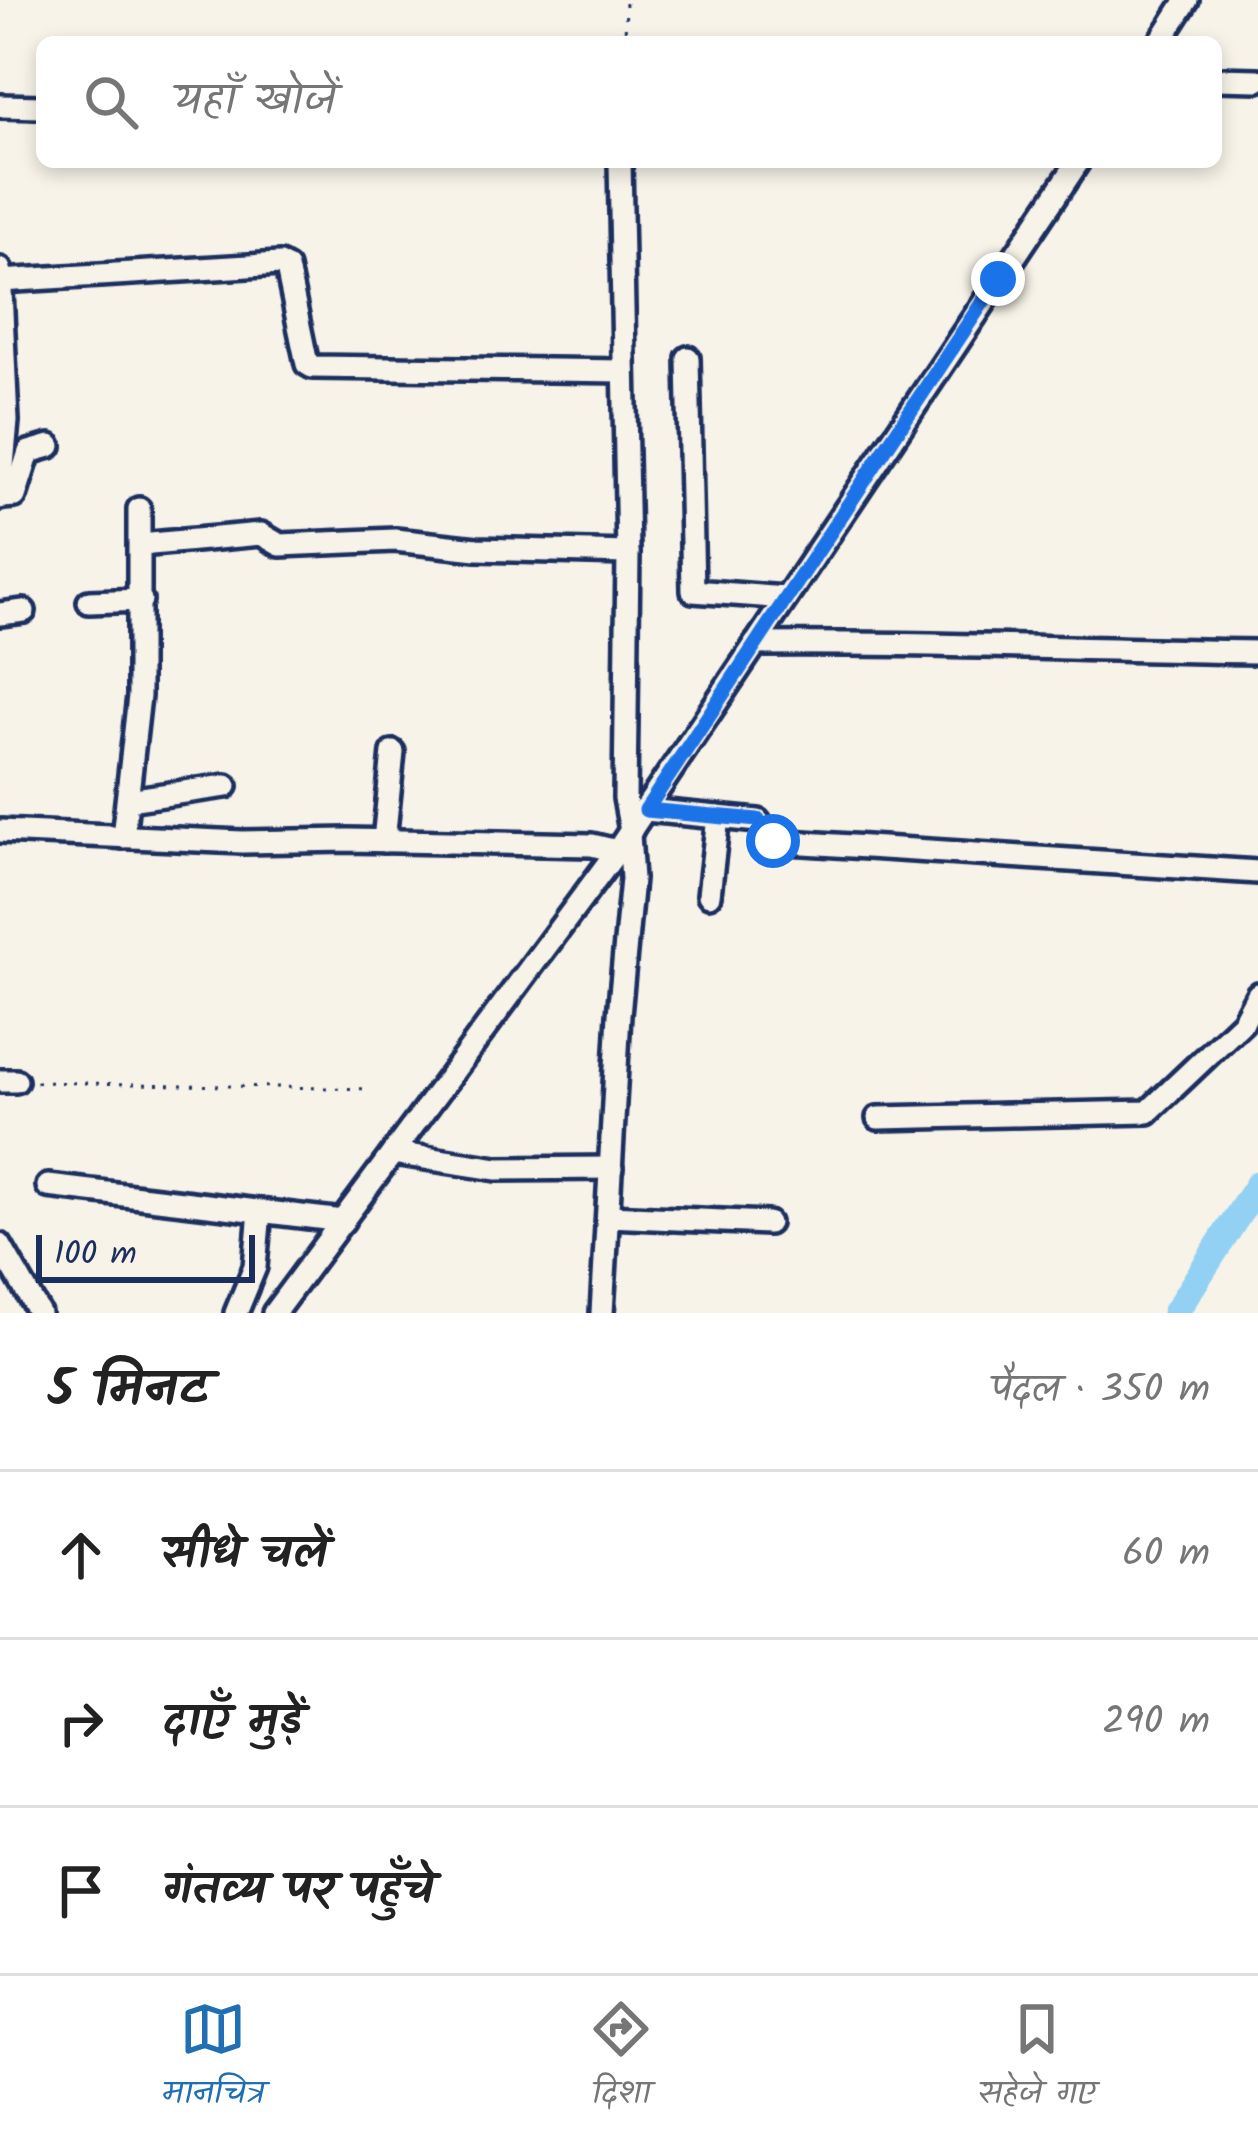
<!DOCTYPE html>
<html lang="hi">
<head>
<meta charset="utf-8">
<style>
  :root { --surface:#fff; --page:#f2f2f2; --text:#222; --muted:#767676; --line:#e0e0e0; --accent:#1f6fb2 }
  body { margin:0; font-family:Kalam,"Playpen Sans Deva",sans-serif; background:var(--page); color:var(--text) }
  .scale { position:absolute; left:36px; bottom:30px; width:219px; box-sizing:border-box; padding-left:12px; border:6px solid #1b2f5e; border-top:0; font-size:33px; line-height:42px; white-space:nowrap; color:#1b2f5e; -webkit-text-stroke:9px #f7f3e8; paint-order:stroke }
  .stop { position:absolute; width:36px; height:36px; margin:-27px; border:9px solid #1a73e8; border-radius:50%; background:#fff }
  .stop.end { background:#1a73e8; border-color:#fff; box-shadow:0 3px 12px #0008 }
  .list { margin:0; padding:0; list-style:none }
  h2 { display:flex; justify-content:space-between; align-items:center; height:156px; margin:0; padding:0 48px; font-size:51px }
  h2 small { font-size:39px; font-weight:400; color:var(--muted) }
  .list li { display:grid; grid-template-columns:78px 1fr auto; gap:36px; align-items:center; box-sizing:border-box; height:168px; padding:0 48px; border-top:3px solid var(--line) }
  .list b { display:block; font-size:45px; white-space:nowrap }
  .list em { font-size:39px; font-style:normal; color:var(--muted) }
  .icon { flex:none; width:66px; height:66px; fill:none; stroke:currentColor; stroke-width:2; stroke-linecap:round; stroke-linejoin:round }
  .map { position:relative; flex:none; width:1258px; height:1313px; overflow:hidden }
  .search { position:absolute; background:var(--surface); box-shadow:0 6px 18px #0003; left:36px; right:36px; top:36px; height:132px; display:flex; align-items:center; gap:30px; box-sizing:border-box; padding:0 42px; border-radius:18px; color:var(--muted); font-size:45px }
  .sheet { height:660px; background:var(--surface) }
  nav { display:flex; justify-content:space-around; align-items:center; box-sizing:border-box; height:168px; border-top:3px solid var(--line); background:var(--surface); font-size:33px; color:var(--muted) }
  nav a { display:grid; justify-items:center; gap:6px }
  nav .on { color:var(--accent) }
  .map>svg:first-child { display:block }
</style>
</head>
<body>
<div class="map">
<svg width="1258" height="1313" viewBox="0 0 1258 1313">
  <rect width="100%" height="100%" fill="#f7f3e8"/>
  <filter id="ink" filterUnits="userSpaceOnUse"><feTurbulence type="fractalNoise" baseFrequency=".00833" numOctaves="2"/><feDisplacementMap in="SourceGraphic" scale="24" xChannelSelector="R" yChannelSelector="G"/><feConvolveMatrix kernelMatrix="1 2 1 2 8 2 1 2 1" color-interpolation-filters="sRGB"/></filter>
  <g filter="url(#ink)">
    <g fill="none" stroke-linecap="round" stroke-linejoin="round">
      <polyline stroke="#92d1f3" stroke-width="27" points="1175,1313 1258,1184"/>
      <defs>
        <g id="minor">
          <polyline points="1160,42 1187,0"/>
          <polyline points="1216,79 1258,80"/>
          <polyline points="0,106 42,107"/>
          <polyline points="620,162 628,553 625,798 631,831"/>
          <polyline points="0,281 280,264 287,268 307,364 312,367 624,371"/>
          <polyline points="688,358 693,591 786,598"/>
          <polyline points="2,497 15,496 29,452 50,446"/>
          <polyline points="0,498 7,421 0,269"/>
          <polyline points="140,545 261,534 280,545 395,540 477,549 628,553"/>
          <polyline points="89,602 141,600"/>
          <polyline points="0,614 24,611"/>
          <path d="M 755,644 C 923,642 1090,650 1258,652"/>
          <polyline points="128,800 226,786"/>
          <polyline points="646,810 758,821 773,841 1258,872"/>
          <polyline points="0,831 242,842 348,840 592,845 617,851"/>
          <polyline points="123,837 139,696 139,509"/>
          <polyline points="384,841 393,752"/>
          <polyline points="709,895 718,817"/>
          <polyline points="0,1081 16,1081"/>
          <polyline points="878,1118 1148,1112 1243,1022 1258,994"/>
          <polyline points="393,1153 497,1169 611,1168"/>
          <polyline points="48,1186 343,1221"/>
          <polyline points="608,1216 768,1223"/>
          <polyline points="0,1245 39,1313"/>
          <polyline points="236,1313 255,1267 260,1211"/>
          <polyline points="274,1313 617,851 1078,162"/>
          <polyline points="602,1313 619,1015 632,879 629,834"/>
        </g>
      </defs>
      <use href="#minor" stroke="#1b2f5e" stroke-width="30"/>
      <g stroke="#1b2f5e" stroke-width="3" stroke-dasharray="3 9" stroke-linecap="butt">
        <polyline points="625,42 626,0"/>
        <polyline points="36,1082 370,1089"/>
      </g>
      <use href="#minor" stroke="#f7f3e8" stroke-width="21"/>
    </g>
  </g>
  <g fill="none" stroke-linecap="round" stroke-linejoin="round" filter="url(#ink)">
    <polyline stroke="#1a73e8" stroke-width="15" points="773,841 758,820 646,810 998,279"/>
  </g>
</svg>
<div class="scale">100 m</div>
<div class="stop" style="left:773px;top:841px"></div>
<div class="stop end" style="left:998px;top:279px"></div>
<div class="search"><svg class="icon" aria-label="search" viewBox="0 0 24 24"><circle cx="10" cy="10" r="6"/><path d="M15 15l6 6"/></svg>यहाँ खोजें</div>
</div>
<section class="sheet">
<h2>5 मिनट<small>पैदल · 350 m</small></h2>
<ul class="list">
<li><svg class="icon" aria-label="ahead" viewBox="0 0 24 24"><path d="M12 20V5M6 11l6-6 6 6"/></svg><div><b>सीधे चलें</b></div><em>60 m</em></li>
<li><svg class="icon" aria-label="right" viewBox="0 0 24 24"><path d="M7 20v-9h11M14 6l5 5-5 5"/></svg><div><b>दाएँ मुड़ें</b></div><em>290 m</em></li>
<li><svg class="icon" aria-label="arrive" viewBox="0 0 24 24"><path d="M6 21V4h12l-3 4 3 4H6"/></svg><div><b>गंतव्य पर पहुँचे</b></div></li>
</ul>
</section>
<nav>
<a class="on"><svg class="icon" aria-label="map" viewBox="0 0 24 24"><path d="M3 6l6-2 6 2 6-2v14l-6 2-6-2-6 2zM9 4v14M15 6v14"/></svg>मानचित्र</a>
<a><svg class="icon" aria-label="directions" viewBox="0 0 24 24"><path d="M12 3l9 9-9 9-9-9zM9 14v-3h6M13 9l2 2-2 2"/></svg>दिशा</a>
<a><svg class="icon" aria-label="saved" viewBox="0 0 24 24"><path d="M7 4h10v16l-5-4-5 4z"/></svg>सहेजे गए</a>
</nav>
</body>
</html>
